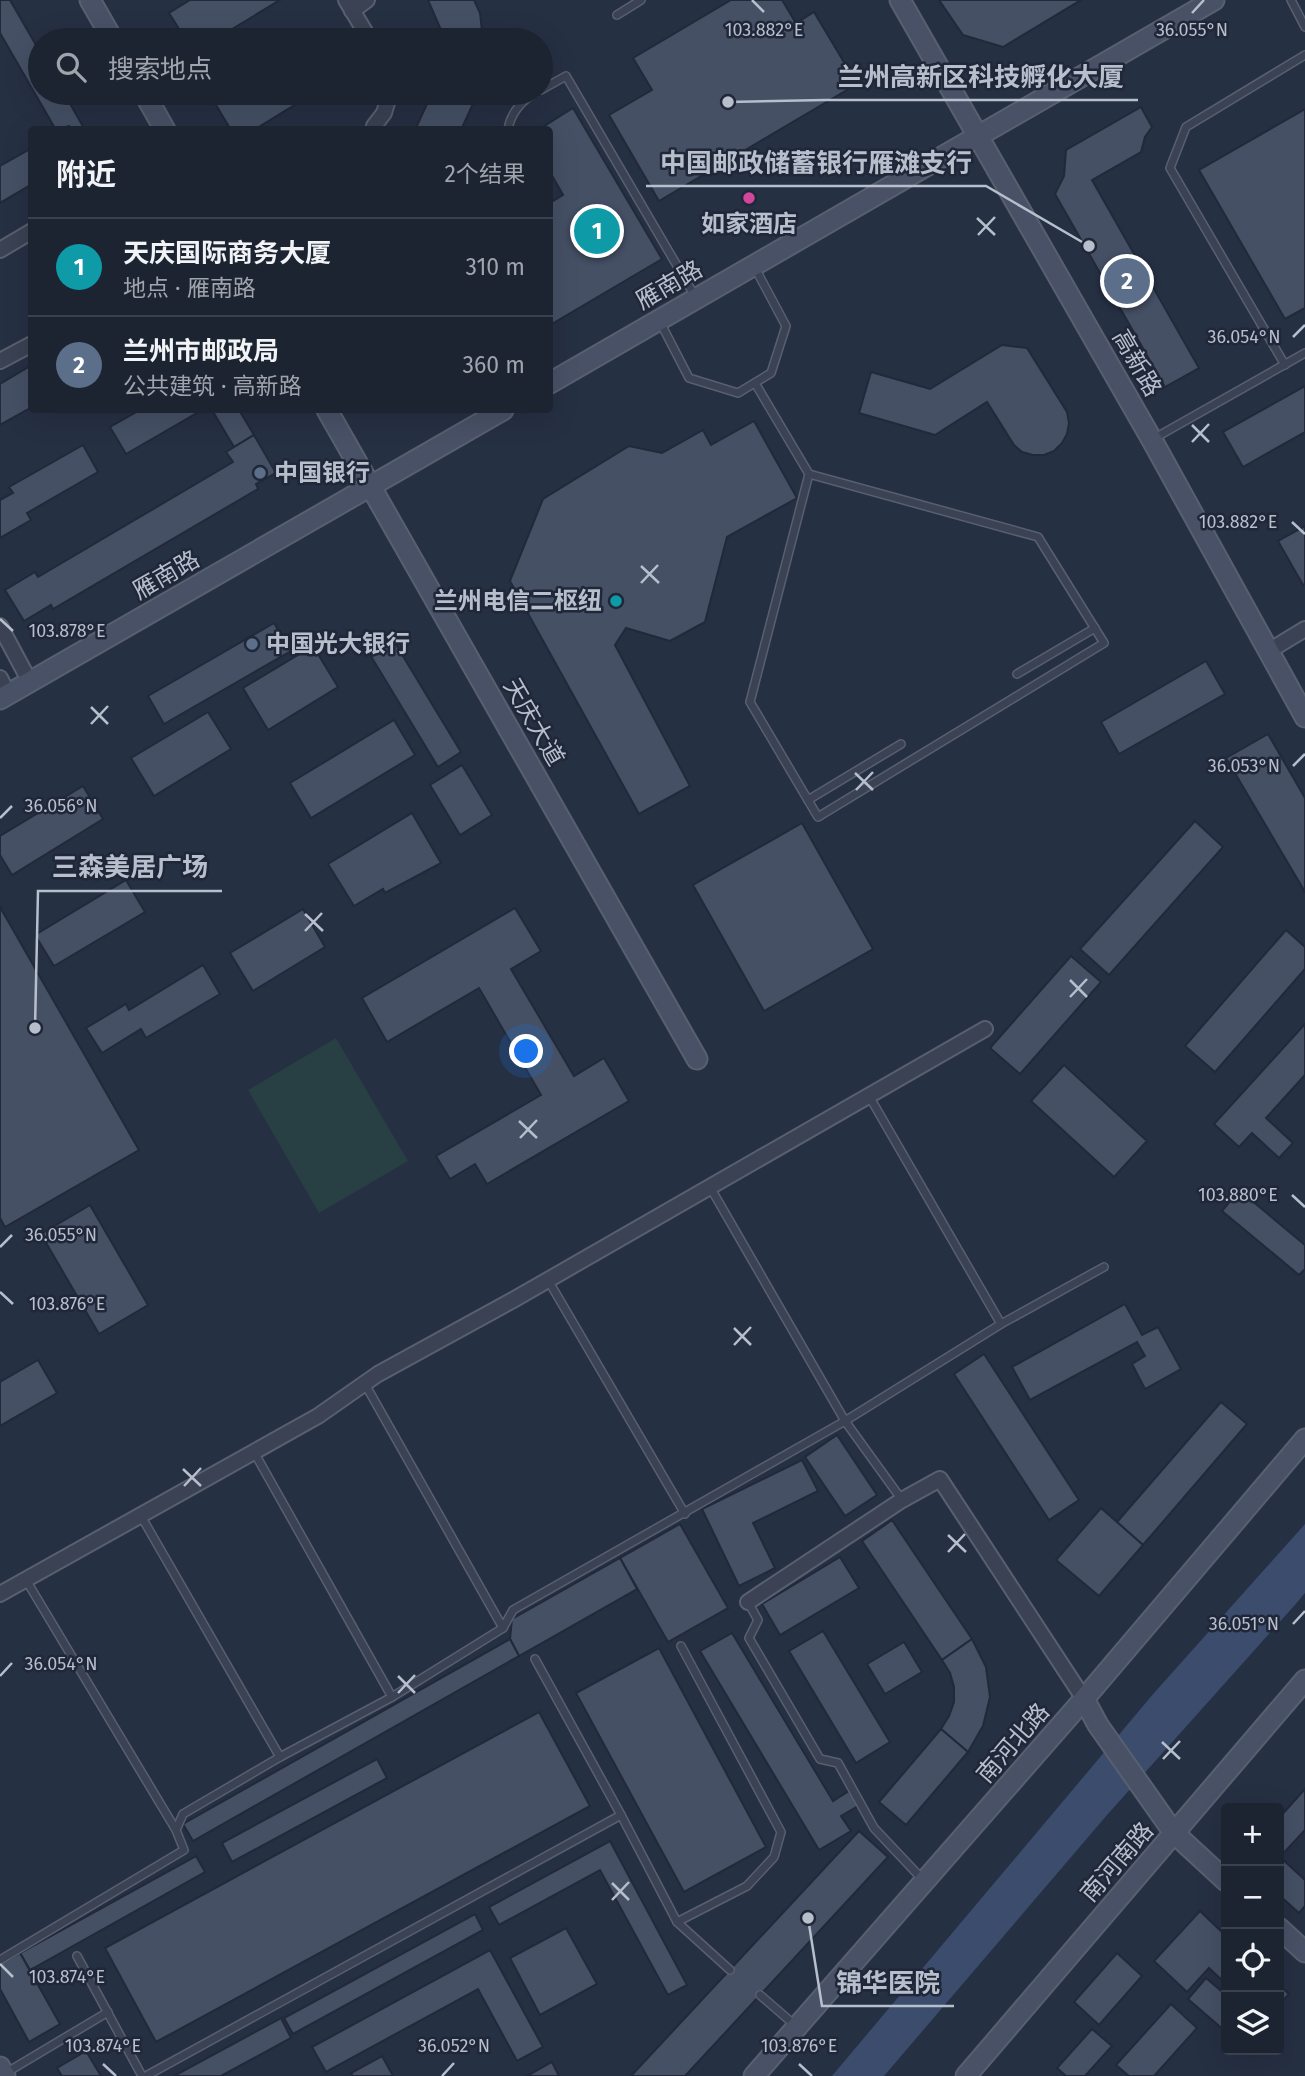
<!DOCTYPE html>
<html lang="zh">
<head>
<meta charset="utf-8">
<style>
  :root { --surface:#1c2432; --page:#252c3a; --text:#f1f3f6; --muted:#a0a4ac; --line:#3a414d; --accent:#1a73e8 }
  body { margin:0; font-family:"Fira Sans","Noto Sans SC",sans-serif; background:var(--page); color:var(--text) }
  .controls { position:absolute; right:21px; bottom:21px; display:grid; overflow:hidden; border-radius:7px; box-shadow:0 7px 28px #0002 }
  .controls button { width:63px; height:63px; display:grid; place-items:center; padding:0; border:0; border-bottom:2px solid var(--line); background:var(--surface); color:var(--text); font:35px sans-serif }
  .you { position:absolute; left:527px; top:1052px; width:24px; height:24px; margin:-18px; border:5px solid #fff; border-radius:50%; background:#1a73e8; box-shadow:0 0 0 10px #1a73e833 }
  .badge { display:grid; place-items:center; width:46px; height:46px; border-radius:50%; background:var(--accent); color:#fff; font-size:23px; font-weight:700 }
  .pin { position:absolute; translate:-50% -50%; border:4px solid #fff; box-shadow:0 2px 7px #0006 }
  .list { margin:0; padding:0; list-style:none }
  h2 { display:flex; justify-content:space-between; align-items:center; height:91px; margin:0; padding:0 28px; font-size:30px }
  h2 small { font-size:23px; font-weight:400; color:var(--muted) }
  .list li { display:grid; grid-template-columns:46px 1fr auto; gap:21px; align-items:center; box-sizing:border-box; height:98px; padding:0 28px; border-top:2px solid var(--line) }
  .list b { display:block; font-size:26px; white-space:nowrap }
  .list p { margin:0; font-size:23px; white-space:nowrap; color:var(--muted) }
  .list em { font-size:23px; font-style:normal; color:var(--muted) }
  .icon { flex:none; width:38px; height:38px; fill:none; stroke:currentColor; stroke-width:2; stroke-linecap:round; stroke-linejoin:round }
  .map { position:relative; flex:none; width:1305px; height:2076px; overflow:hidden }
  .search { position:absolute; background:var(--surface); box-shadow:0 7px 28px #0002; left:28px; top:28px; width:525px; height:77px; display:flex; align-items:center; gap:18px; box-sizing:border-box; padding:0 24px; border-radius:38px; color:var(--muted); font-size:26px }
  .panel { position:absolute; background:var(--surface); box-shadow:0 7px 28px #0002; left:28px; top:126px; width:525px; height:287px; border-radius:7px }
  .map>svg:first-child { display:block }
</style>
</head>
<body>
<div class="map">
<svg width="1305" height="2076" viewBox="0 0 1305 2076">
  <rect width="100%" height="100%" fill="#263043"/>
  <polygon fill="#283f44" points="336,1038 408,1161 319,1213 248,1090"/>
  <polygon fill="#3b4c6c" points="1305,1524 1305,1593 1294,1606 1107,1815 884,2076 832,2076 1154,1693"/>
  <g fill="#455065" stroke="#21293a" stroke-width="2">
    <polygon points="0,0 10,0 40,52 40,93 64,93 85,130 71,130 69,126 56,130 0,33"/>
    <polygon points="190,0 280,0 214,40 186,40 169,13"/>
    <polygon points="428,0 474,0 480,13 483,40 441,40 441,30"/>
    <polygon points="731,0 782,0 796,23 814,12 857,84 659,201 609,115 652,90 633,58"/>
    <polygon points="939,0 1081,0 1003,47 963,35"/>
    <polygon points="328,29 335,40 309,40"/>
    <polygon points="224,93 314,93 254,130 231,130 213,100"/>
    <polygon points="432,93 478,93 461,130 415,130"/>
    <polygon points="1141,107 1152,127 1145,137 1141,152 1092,180 1199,368 1165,387 1055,194 1064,176 1066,150"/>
    <polygon points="573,108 662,259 550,325 550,203 563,195 550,172 550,130 538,130"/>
    <polygon points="1305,109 1305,308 1285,319 1199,170"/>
    <polygon points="32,148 32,184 0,203 0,166"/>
    <polygon points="1002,345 1027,348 1067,412 1069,423 1067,434 1062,443 1054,451 1044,455 1033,455 1022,452 1014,445 987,402 935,435 859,413 871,372 930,389"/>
    <polygon points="32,365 32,407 0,425 0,384"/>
    <polygon points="1305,386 1305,432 1243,467 1223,432"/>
    <polygon points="140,410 202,410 126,454 110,427"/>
    <polygon points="212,410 239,410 254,435 234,447"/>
    <polygon points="754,421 797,498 727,537 705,622 670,641 626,628 615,645 690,786 639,814 510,581 543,499 629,446 662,453 703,430 711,445"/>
    <polygon points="254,435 276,473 256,484 258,489 53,609 51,605 24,621 5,590 35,572 38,577 233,462 226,452"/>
    <polygon points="83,445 98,472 27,513 31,520 0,538 0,500 13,493 9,487"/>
    <polygon points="1305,526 1305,584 1303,585 1278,541"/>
    <polygon points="274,623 291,651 164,724 148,696"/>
    <polygon points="392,638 461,752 438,767 369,653"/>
    <polygon points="313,646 338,687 268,730 243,688"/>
    <polygon points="1206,661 1225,694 1119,754 1101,722"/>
    <polygon points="208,712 231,749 154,796 131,758"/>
    <polygon points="394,720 415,755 311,818 290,783"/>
    <polygon points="1268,734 1305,798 1305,892 1226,758"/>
    <polygon points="462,765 492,815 460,835 430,785"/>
    <polygon points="83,786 103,819 12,875 0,855 0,836"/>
    <polygon points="412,813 441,863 385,893 383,889 354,906 328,864"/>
    <polygon points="1195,821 1223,847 1109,975 1080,949"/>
    <polygon points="802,823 873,949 764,1011 693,885"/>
    <polygon points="126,880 145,912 54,966 35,935"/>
    <polygon points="0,907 139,1150 5,1227 0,1218"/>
    <polygon points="515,908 541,951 511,969 574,1076 604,1058 629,1101 487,1184 475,1164 450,1179 436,1156 541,1095 479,988 387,1042 362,998"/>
    <polygon points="303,909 325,947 253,991 230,953"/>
    <polygon points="1286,930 1305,947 1305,969 1215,1072 1185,1046"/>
    <polygon points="1071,956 1101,982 1020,1074 990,1048"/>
    <polygon points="203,965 220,994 146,1038 141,1029 102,1053 86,1028 126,1004 129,1010"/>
    <polygon points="1305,1024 1305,1075 1266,1118 1293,1143 1279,1158 1252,1133 1239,1147 1214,1124"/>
    <polygon points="1064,1065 1147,1141 1114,1177 1031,1101"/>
    <polygon points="1239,1190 1305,1245 1305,1269 1299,1275 1222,1211"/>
    <polygon points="90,1205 148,1305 99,1334 41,1234"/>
    <polygon points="1125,1304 1142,1335 1158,1327 1181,1369 1145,1389 1132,1364 1145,1356 1137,1342 1030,1400 1012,1367"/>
    <polygon points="984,1354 1079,1500 1049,1520 954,1374"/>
    <polygon points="38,1360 57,1393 0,1426 0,1382"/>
    <polygon points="1221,1402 1247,1424 1143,1545 1117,1522"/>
    <polygon points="837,1435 877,1495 845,1516 805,1457"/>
    <polygon points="802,1460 818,1491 753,1523 775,1568 739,1586 702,1509"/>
    <polygon points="1101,1508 1143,1545 1099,1596 1056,1560"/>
    <polygon points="892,1520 972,1639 942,1660 862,1541"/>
    <polygon points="680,1524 728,1608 668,1642 620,1558"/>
    <polygon points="840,1557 859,1588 780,1635 762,1604"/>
    <polygon points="620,1558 637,1589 519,1656 510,1639 512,1619"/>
    <polygon points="823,1631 890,1742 856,1763 789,1651"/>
    <polygon points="732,1633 833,1801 849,1791 858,1806 841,1816 851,1831 819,1850 700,1651"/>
    <polygon points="510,1639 519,1656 193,1841 183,1824"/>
    <polygon points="972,1639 986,1667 990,1697 983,1726 968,1752 941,1729 949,1716 954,1702 954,1687 950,1673 942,1660"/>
    <polygon points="904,1642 922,1672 885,1694 867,1664"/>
    <polygon points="659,1648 766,1847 684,1892 576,1693"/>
    <polygon points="539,1712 590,1806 156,2042 105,1948"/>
    <polygon points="941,1729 968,1752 906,1825 879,1802"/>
    <polygon points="377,1759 387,1778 232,1862 222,1843"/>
    <polygon points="1305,1789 1305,1830 1280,1857 1305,1880 1305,1906 1299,1913 1279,1895 1279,1818"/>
    <polygon points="859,1831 888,1857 685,2076 631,2076"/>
    <polygon points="610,1841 687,1985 668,1995 600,1870 499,1925 489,1907"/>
    <polygon points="196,1856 205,1872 30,1970 20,1953"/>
    <polygon points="1200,1911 1226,1936 1226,1984 1209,1968 1187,1992 1154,1961"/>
    <polygon points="475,1914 483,1930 293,2034 284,2018"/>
    <polygon points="566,1928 597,1984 540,2015 510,1958"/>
    <polygon points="490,1950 543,2047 517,2061 478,1989 326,2072 312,2047"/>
    <polygon points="20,1953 60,2024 29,2042 0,1989 0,1964"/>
    <polygon points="1117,1953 1142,1976 1099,2025 1074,2002"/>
    <polygon points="1206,1978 1226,1995 1226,2032 1188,1999"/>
    <polygon points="1279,1985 1289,1994 1279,2005"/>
    <polygon points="1171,2004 1197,2028 1154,2076 1129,2076 1116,2065"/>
    <polygon points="281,2018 291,2038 221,2076 174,2076"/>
    <polygon points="1092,2029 1112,2046 1085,2076 1066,2076 1057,2068"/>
    <polygon points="86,2051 101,2076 62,2076 57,2068"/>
    <polygon points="382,2056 393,2076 353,2076 351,2073"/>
    <polygon points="552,2062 559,2076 527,2076"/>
  </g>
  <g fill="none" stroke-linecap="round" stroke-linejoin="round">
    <defs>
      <g id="lane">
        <polyline points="1291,0 1305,27"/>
        <polyline points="617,15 641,0"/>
        <polyline points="541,90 566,76 696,298"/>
        <path d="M 508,130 C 510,114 522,100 535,93"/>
        <polyline points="659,320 689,378 738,393 771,373 786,326 754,266"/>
        <polyline points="1285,365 1170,168 1186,127 1305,55"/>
        <polyline points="755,383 809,474"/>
        <polyline points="1153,439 1305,353"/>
        <polygon points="809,474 1038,537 1104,643 818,817 750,702"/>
        <polyline points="1017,674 1095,628"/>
        <polyline points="808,800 901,744"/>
        <polyline points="869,1096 1001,1324"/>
        <polyline points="710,1187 845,1421 1001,1324 1104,1267"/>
        <polyline points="548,1280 685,1514"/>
        <polyline points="365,1384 503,1628"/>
        <polyline points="254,1452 392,1697"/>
        <polyline points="141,1516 280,1757"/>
        <polyline points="26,1580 176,1830"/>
        <polyline points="748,1602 758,1620 749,1638 820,1759 838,1763 874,1828 924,1881"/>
        <polyline points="621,1815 677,1922 730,1970"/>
        <polyline points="677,1922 747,1886 774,1857 781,1832 681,1646"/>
        <polyline points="77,1956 142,2076"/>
        <polyline points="0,1960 184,1850 176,1830 183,1814 280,1757 392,1697 503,1628 513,1610 845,1421 902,1500"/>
        <polyline points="760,1995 797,2027"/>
        <polyline points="4,2074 108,2012"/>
        <polyline points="146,2076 621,1815 535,1659"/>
      </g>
      <g id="street">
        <polyline points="346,0 370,40"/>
        <polyline points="352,11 367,0"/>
        <polyline points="375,130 374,126 384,113 390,93"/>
        <polyline points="0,250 32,231"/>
        <polyline points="0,361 32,344"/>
        <polyline points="0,626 30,682"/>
        <polyline points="1267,652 1305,629"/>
        <polyline points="0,678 8,694"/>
        <polyline points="0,1594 318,1416 378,1374 513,1300 985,1029"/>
        <polyline points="748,1602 902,1500 940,1479 1084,1699"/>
      </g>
      <g id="secondary">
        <polyline points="90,0 113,40"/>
        <polyline points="900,0 1152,440 1305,717"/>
        <polyline points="144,93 165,130"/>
        <polyline points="550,383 1214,0"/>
        <polyline points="327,410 697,1059"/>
        <polyline points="0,699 503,410"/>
        <polyline points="1084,1699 1098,1725 1174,1833 1226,1881"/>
        <polyline points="1279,1928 1305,1952"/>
        <polyline points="0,2067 5,2076"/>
        <polyline points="754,2076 1084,1699 1305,1439"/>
        <polyline points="966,2076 1305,1680"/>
      </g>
    </defs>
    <use href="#lane" stroke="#586070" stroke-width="10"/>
    <use href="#street" stroke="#586070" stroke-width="18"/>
    <use href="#secondary" stroke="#586070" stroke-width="23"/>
    <use href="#lane" stroke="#3a4253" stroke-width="7"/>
    <use href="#street" stroke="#3a4253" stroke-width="14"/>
    <use href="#secondary" stroke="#485166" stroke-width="19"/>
  </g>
  <path fill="none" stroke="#b7becc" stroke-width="2.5" d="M 752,0 L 764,12M 1192,13 L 1204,0M 977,218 L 995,235M 978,235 L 995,217M 1293,337 L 1305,325M 1192,425 L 1209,442M 1192,442 L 1209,424M 1292,522 L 1305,534M 641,566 L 659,583M 641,583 L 658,565M 0,619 L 13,631M 91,707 L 108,724M 91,724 L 108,706M 1293,766 L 1305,754M 855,773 L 873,790M 856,790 L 873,772M 0,818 L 12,806M 305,914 L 323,931M 305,931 L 322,913M 1070,980 L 1087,997M 1070,997 L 1087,979M 519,1121 L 537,1138M 520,1138 L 537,1120M 1292,1195 L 1305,1207M 0,1247 L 12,1235M 0,1292 L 13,1304M 734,1328 L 751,1345M 734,1345 L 751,1327M 183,1469 L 201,1486M 184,1486 L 201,1468M 948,1535 L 966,1552M 948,1552 L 965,1534M 1293,1624 L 1305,1611M 0,1676 L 12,1663M 398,1676 L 415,1693M 398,1693 L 415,1675M 1162,1742 L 1180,1759M 1163,1759 L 1180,1741M 612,1883 L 629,1900M 612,1900 L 629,1882M 0,1964 L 13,1977M 103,2064 L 116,2076M 799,2064 L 812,2076M 442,2076 L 454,2063"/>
  <circle fill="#d1479c" stroke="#1f2738" stroke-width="2.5" cx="749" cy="198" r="7"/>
  <g fill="#5c6f8a" stroke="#1f2738" stroke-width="2.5">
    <circle cx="260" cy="473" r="7"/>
    <circle cx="252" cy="644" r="7"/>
  </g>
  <circle fill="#0f9aa8" stroke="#1f2738" stroke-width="2.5" cx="616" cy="601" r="7"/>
  <g text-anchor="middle" stroke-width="5" stroke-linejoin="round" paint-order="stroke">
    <g font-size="24" font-weight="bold" fill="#b7becc" stroke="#1f2738" text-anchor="start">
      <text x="749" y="232" text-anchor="middle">如家酒店</text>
      <text x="274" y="481">中国银行</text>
      <text x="602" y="609" text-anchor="end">兰州电信二枢纽</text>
      <text x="266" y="652">中国光大银行</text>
    </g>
    <g font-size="24" fill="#b7becc" stroke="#1f2738">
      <text transform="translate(669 285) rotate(-30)" y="8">雁南路</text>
      <text transform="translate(1137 363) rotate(60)" y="8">高新路</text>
      <text transform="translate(166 575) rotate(-30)" y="8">雁南路</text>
      <text transform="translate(534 722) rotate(60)" y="8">天庆大道</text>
      <text transform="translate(1013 1743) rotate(-49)" y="8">南河北路</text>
      <text transform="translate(1117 1862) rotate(-49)" y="8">南河南路</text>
    </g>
  </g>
  <g font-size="18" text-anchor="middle" fill="#b7becc" stroke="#1f2738" stroke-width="5" stroke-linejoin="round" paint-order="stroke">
    <text x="764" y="36">103.882°E</text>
    <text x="1192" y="36">36.055°N</text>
    <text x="1244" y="343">36.054°N</text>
    <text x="1238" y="528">103.882°E</text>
    <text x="67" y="637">103.878°E</text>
    <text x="1244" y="772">36.053°N</text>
    <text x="61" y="812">36.056°N</text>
    <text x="1238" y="1201">103.880°E</text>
    <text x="61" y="1241">36.055°N</text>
    <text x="67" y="1310">103.876°E</text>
    <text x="1244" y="1630">36.051°N</text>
    <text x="61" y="1670">36.054°N</text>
    <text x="67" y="1983">103.874°E</text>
    <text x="454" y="2052">36.052°N</text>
    <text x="103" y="2052">103.874°E</text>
    <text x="799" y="2052">103.876°E</text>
  </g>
  <path fill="none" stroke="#b7becc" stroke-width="2.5" d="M728 102L824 100H1138M1089 246L986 186H646M35 1028L38 891H222M808 1918L822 2006H954"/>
  <g fill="#b7becc" stroke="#1f2738" stroke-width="2.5">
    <circle cx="728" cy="102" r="7"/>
    <circle cx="1089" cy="246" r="7"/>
    <circle cx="35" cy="1028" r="7"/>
    <circle cx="808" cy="1918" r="7"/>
  </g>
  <g font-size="26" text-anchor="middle" font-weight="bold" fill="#b7becc" stroke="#1f2738" stroke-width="5" stroke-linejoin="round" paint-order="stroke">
    <text x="981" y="86">兰州高新区科技孵化大厦</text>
    <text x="816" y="172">中国邮政储蓄银行雁滩支行</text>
    <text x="130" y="876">三森美居广场</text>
    <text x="888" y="1992">锦华医院</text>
  </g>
</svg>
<div class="controls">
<button>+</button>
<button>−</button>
<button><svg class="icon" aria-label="locate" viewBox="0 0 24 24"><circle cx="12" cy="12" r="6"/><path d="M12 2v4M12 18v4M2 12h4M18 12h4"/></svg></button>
<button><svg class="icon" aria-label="layers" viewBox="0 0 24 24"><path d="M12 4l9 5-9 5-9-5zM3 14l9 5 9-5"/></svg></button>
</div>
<div class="you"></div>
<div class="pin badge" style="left:597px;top:231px;background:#0f9aa8">1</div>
<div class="pin badge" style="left:1127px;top:281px;background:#5c6f8a">2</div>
<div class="search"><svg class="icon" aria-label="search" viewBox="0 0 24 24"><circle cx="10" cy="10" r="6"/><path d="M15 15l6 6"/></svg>搜索地点</div>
<section class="panel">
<h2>附近<small>2个结果</small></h2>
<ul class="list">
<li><span class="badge" style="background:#0f9aa8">1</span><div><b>天庆国际商务大厦</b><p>地点 · 雁南路</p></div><em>310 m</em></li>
<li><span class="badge" style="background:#5c6f8a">2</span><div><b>兰州市邮政局</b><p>公共建筑 · 高新路</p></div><em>360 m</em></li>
</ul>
</section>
</div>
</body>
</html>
